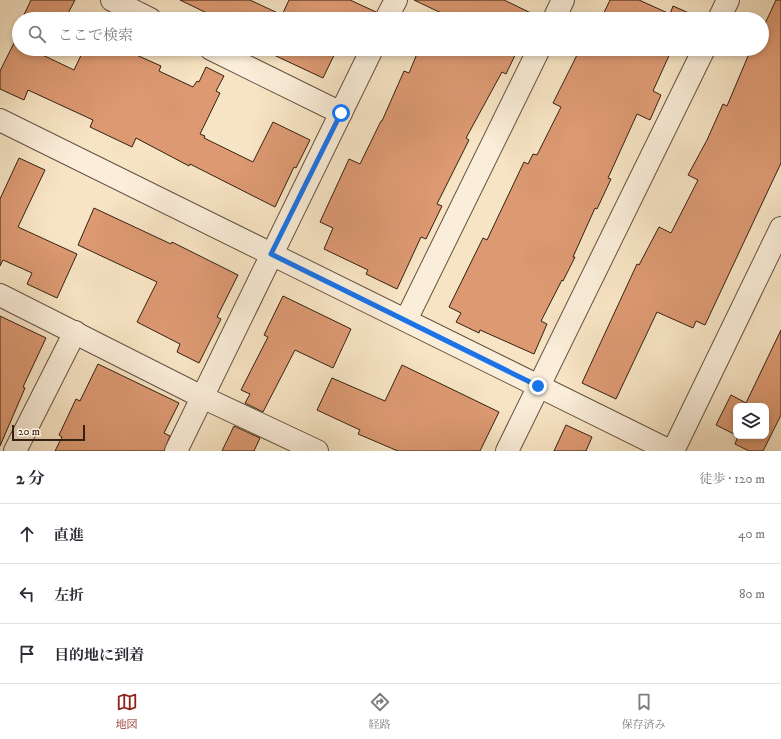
<!DOCTYPE html>
<html lang="ja">
<head>
<meta charset="utf-8">
<style>
  :root { --surface:#fff; --page:#f2f2f3; --text:#2b2b33; --muted:#7c7c81; --line:#e1e1e2; --accent:#8f2418 }
  body { margin:0; font-family:"IM FELL DW Pica","Noto Serif JP",serif; background:var(--page); color:var(--text) }
  .controls { position:absolute; right:12px; bottom:12px; display:grid; overflow:hidden; border-radius:8px; box-shadow:0 2px 6px #0003 }
  .controls button { width:36px; height:36px; display:grid; place-items:center; padding:0; border:0; border-bottom:1px solid var(--line); background:var(--surface); color:var(--text); font:20px sans-serif }
  .scale { position:absolute; left:12px; bottom:10px; width:73px; box-sizing:border-box; padding-left:4px; border:2px solid #342112; border-top:0; font-size:11px; line-height:14px; white-space:nowrap; color:#342112; -webkit-text-stroke:3px #faedd9; paint-order:stroke }
  .stop { position:absolute; width:12px; height:12px; margin:-9px; border:3px solid #1a73e8; border-radius:50%; background:#fff }
  .stop.end { background:#1a73e8; border-color:#fff; box-shadow:0 1px 4px #0008 }
  .list { margin:0; padding:0; list-style:none }
  h2 { display:flex; justify-content:space-between; align-items:center; height:52px; margin:0; padding:0 16px; font-size:17px }
  h2 small { font-size:13px; font-weight:400; color:var(--muted) }
  .list li { display:grid; grid-template-columns:26px 1fr auto; gap:12px; align-items:center; box-sizing:border-box; height:60px; padding:0 16px; border-top:1px solid var(--line) }
  .list b { display:block; font-size:15px; white-space:nowrap }
  .list em { font-size:13px; font-style:normal; color:var(--muted) }
  .icon { flex:none; width:22px; height:22px; fill:none; stroke:currentColor; stroke-width:2; stroke-linecap:round; stroke-linejoin:round }
  .map { position:relative; flex:none; width:781px; height:451px; overflow:hidden }
  .search { position:absolute; background:var(--surface); box-shadow:0 2px 6px #0003; left:12px; right:12px; top:12px; height:44px; display:flex; align-items:center; gap:10px; box-sizing:border-box; padding:0 14px; border-radius:22px; color:var(--muted); font-size:15px }
  .sheet { height:232px; background:var(--surface) }
  nav { display:flex; justify-content:space-around; align-items:center; box-sizing:border-box; height:56px; border-top:1px solid var(--line); background:var(--surface); font-size:11px; color:var(--muted) }
  nav a { display:grid; justify-items:center; gap:2px }
  nav .on { color:var(--accent) }
  .map>svg:first-child { display:block }
</style>
</head>
<body>
<div class="map">
<svg width="781" height="451" viewBox="0 0 781 451">
  <rect width="100%" height="100%" fill="#f7e4c4"/>
  <filter id="stains"><feTurbulence type="fractalNoise" baseFrequency=".005" numOctaves="4"/><feColorMatrix values="0 0 0 0 .2 0 0 0 0 .09 0 0 0 0 .02 0 0 0 .5 -.17"/></filter>
  <radialGradient id="worn" r=".72"><stop offset=".6" stop-color="#630" stop-opacity="0"/><stop offset="1" stop-color="#630" stop-opacity=".3"/></radialGradient>
  <g fill="#dc9972" stroke="#342112">
    <polygon points="31,0 75,0 65,19 22,19"/>
    <polygon points="180,0 250,0 282,15 289,0 350,0 376,12 374,19 210,19 211,15"/>
    <polygon points="414,0 504,0 533,14 531,19 454,19"/>
    <polygon points="610,0 639,0 670,14 673,6 698,17 697,19 601,19"/>
    <polygon points="776,0 781,0 781,163 705,325 696,321 693,328 657,312 616,399 582,383 637,264 639,265 659,227 671,233 698,180 688,175 707,140 723,104 727,106 751,49 762,49 762,30"/>
    <polygon points="15,41 19,44 19,49 30,49 74,70 84,49 123,49 161,66 159,71 193,87 197,81 199,82 206,67 224,76 216,91 220,93 200,134 205,136 204,138 253,162 273,122 310,140 296,168 294,167 275,207 190,164 189,166 136,138 132,147 90,127 93,120 28,90 24,100 0,89 0,71"/>
    <polygon points="261,49 337,49 323,78"/>
    <polygon points="419,49 518,49 506,74 502,72 466,138 469,140 437,204 442,206 426,239 421,237 397,289 366,274 368,270 324,249 333,228 320,222 349,159 360,164 381,121 382,121 404,71 409,73"/>
    <polygon points="580,49 672,49 653,91 661,95 650,120 637,114 608,178 611,179 597,209 595,208 573,257 575,257 563,281 562,280 541,321 547,324 534,354 480,330 479,333 456,322 461,313 449,307 483,238 487,240 524,162 528,164 533,154 537,155 561,107 553,103"/>
    <polygon points="19,158 45,170 18,227 77,254 57,298 27,284 32,273 3,260 0,266 0,199"/>
    <polygon points="94,208 171,244 172,242 238,275 217,317 221,319 199,363 177,352 180,344 137,322 157,282 78,245"/>
    <polygon points="283,296 351,329 333,368 295,350 263,412 245,403 250,394 241,390 268,337 264,335"/>
    <polygon points="0,316 46,338 23,387 25,388 0,446"/>
    <polygon points="781,330 781,415 763,451 749,451 735,444 738,436 766,436 766,406 736,406 736,435 716,425 731,395 746,403"/>
    <polygon points="98,364 179,403 164,433 170,436 164,451 55,451 62,437 59,435 76,399 80,401"/>
    <polygon points="402,365 499,412 480,451 398,451 358,434 360,430 317,410 332,378 385,401"/>
    <polygon points="566,425 592,437 586,451 554,451"/>
    <polygon points="234,426 260,438 254,451 222,451"/>
  </g>
  <g fill="none" stroke-linecap="round" stroke-linejoin="round">
    <defs>
      <g id="street">
        <polyline points="112,0 150,19"/>
        <polyline points="386,19 396,0"/>
        <polyline points="554,19 563,0"/>
        <polyline points="719,19 728,0"/>
        <polyline points="211,49 341,113"/>
        <polyline points="0,120 670,451"/>
        <polyline points="0,295 202,397 317,451"/>
        <polyline points="406,320 539,49"/>
        <polyline points="15,451 75,332"/>
        <polyline points="176,451 372,49"/>
        <polyline points="507,451 704,49"/>
        <polyline points="673,451 781,228"/>
      </g>
    </defs>
    <use href="#street" stroke="#65523e" stroke-width="24"/>
    <use href="#street" stroke="#faedd9" stroke-width="22"/>
  </g>
  <g fill="none" stroke-linecap="round" stroke-linejoin="round">
    <polyline stroke="#1a73e8" stroke-width="5" points="341,113 271,254 538,386"/>
  </g>
  <rect width="100%" height="100%" filter="url(#stains)"/>
  <rect width="100%" height="100%" fill="url(#worn)"/>
</svg>
<div class="controls">
<button><svg class="icon" aria-label="layers" viewBox="0 0 24 24"><path d="M12 4l9 5-9 5-9-5zM3 14l9 5 9-5"/></svg></button>
</div>
<div class="scale">20 m</div>
<div class="stop" style="left:341px;top:113px"></div>
<div class="stop end" style="left:538px;top:386px"></div>
<div class="search"><svg class="icon" aria-label="search" viewBox="0 0 24 24"><circle cx="10" cy="10" r="6"/><path d="M15 15l6 6"/></svg>ここで検索</div>
</div>
<section class="sheet">
<h2>2 分<small>徒歩 · 120 m</small></h2>
<ul class="list">
<li><svg class="icon" aria-label="ahead" viewBox="0 0 24 24"><path d="M12 20V5M6 11l6-6 6 6"/></svg><div><b>直進</b></div><em>40 m</em></li>
<li><svg class="icon" aria-label="left" viewBox="0 0 24 24"><path d="M17 20v-9H6M10 6l-5 5 5 5"/></svg><div><b>左折</b></div><em>80 m</em></li>
<li><svg class="icon" aria-label="arrive" viewBox="0 0 24 24"><path d="M6 21V4h12l-3 4 3 4H6"/></svg><div><b>目的地に到着</b></div></li>
</ul>
</section>
<nav>
<a class="on"><svg class="icon" aria-label="map" viewBox="0 0 24 24"><path d="M3 6l6-2 6 2 6-2v14l-6 2-6-2-6 2zM9 4v14M15 6v14"/></svg>地図</a>
<a><svg class="icon" aria-label="directions" viewBox="0 0 24 24"><path d="M12 3l9 9-9 9-9-9zM9 14v-3h6M13 9l2 2-2 2"/></svg>経路</a>
<a><svg class="icon" aria-label="saved" viewBox="0 0 24 24"><path d="M7 4h10v16l-5-4-5 4z"/></svg>保存済み</a>
</nav>
</body>
</html>
